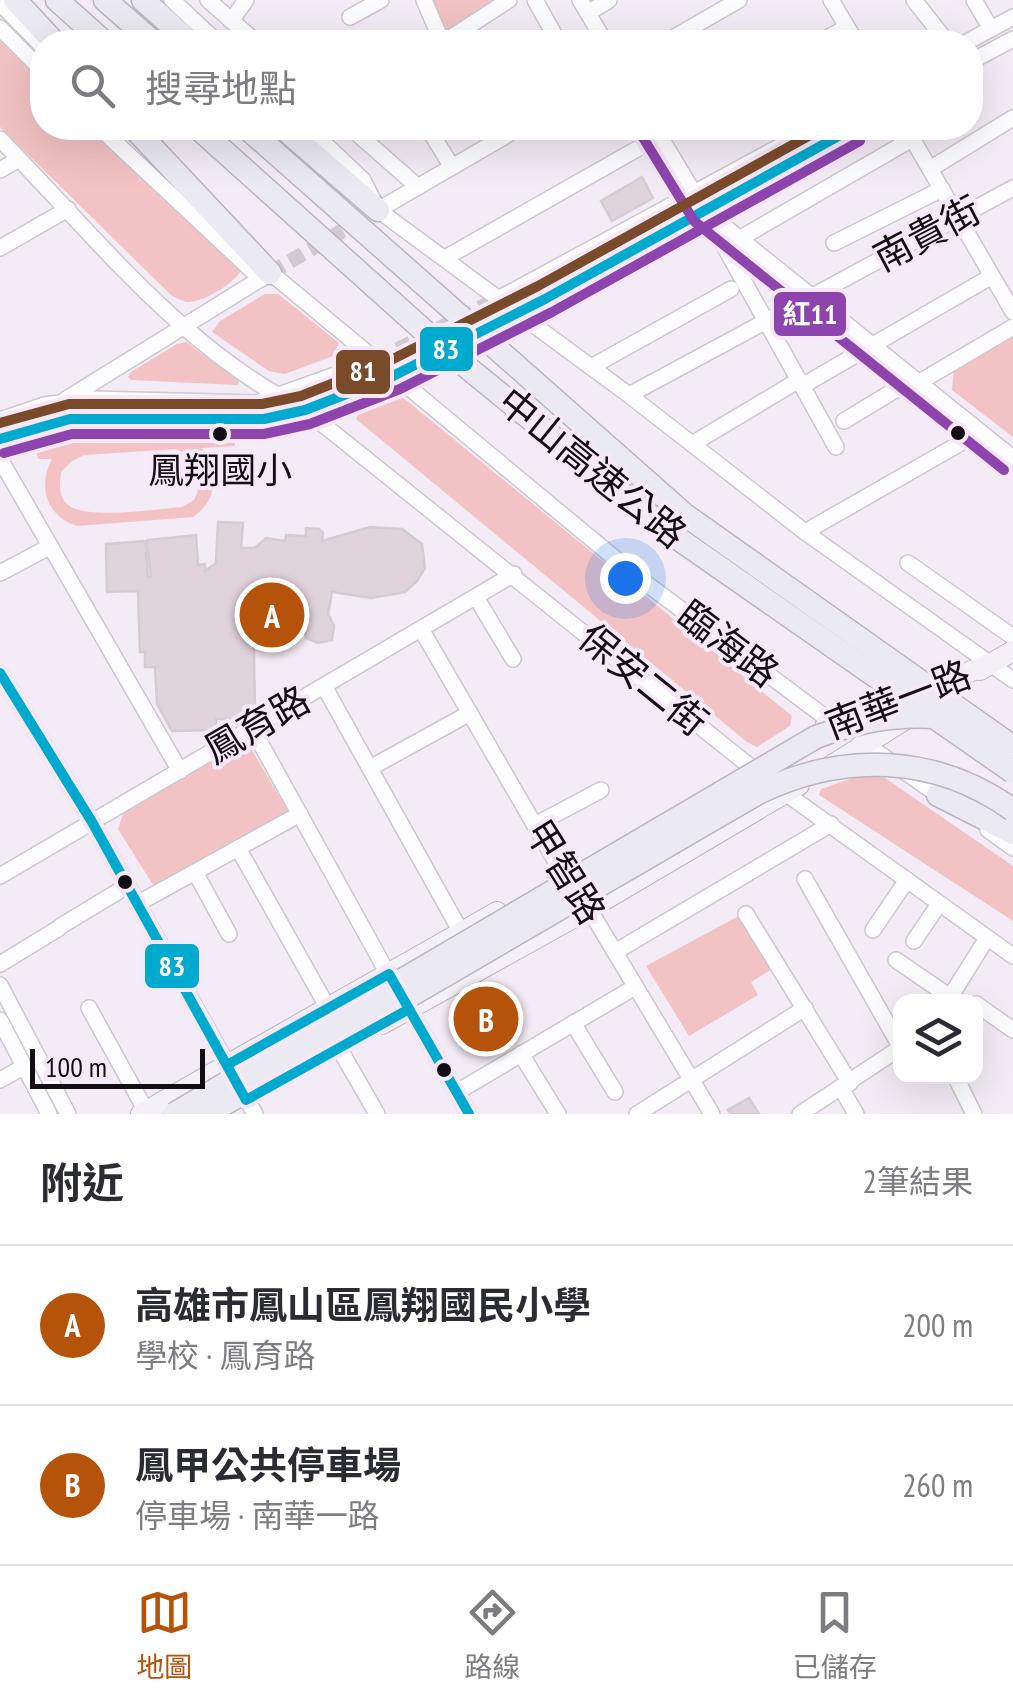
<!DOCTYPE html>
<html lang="zh-TW">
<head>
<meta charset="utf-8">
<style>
  :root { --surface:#fff; --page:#f2f2f3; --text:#2b2b33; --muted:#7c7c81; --line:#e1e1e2; --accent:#b45309 }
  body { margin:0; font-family:"PT Sans Narrow","Noto Sans TC",sans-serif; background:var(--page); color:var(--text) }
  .controls { position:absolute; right:30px; bottom:30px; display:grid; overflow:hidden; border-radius:20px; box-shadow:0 10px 40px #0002 }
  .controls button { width:90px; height:90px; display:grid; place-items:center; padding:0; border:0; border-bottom:2px solid var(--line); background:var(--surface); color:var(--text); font:50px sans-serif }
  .scale { position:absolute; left:30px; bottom:25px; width:175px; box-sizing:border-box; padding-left:10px; border:5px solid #130e14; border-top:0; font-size:28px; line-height:35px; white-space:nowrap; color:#130e14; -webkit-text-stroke:8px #f6e7f9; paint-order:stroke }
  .you { position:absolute; left:625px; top:578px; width:35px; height:35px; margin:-25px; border:8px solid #fff; border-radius:50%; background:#1a73e8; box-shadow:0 0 0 15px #1a73e833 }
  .badge { display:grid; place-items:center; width:65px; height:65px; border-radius:50%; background:var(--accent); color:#fff; font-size:32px; font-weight:700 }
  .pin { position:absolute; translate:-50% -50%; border:5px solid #fff; box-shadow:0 2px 10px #0006 }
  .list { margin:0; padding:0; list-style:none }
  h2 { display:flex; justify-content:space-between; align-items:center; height:130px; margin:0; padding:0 40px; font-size:42px }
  h2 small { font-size:32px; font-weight:400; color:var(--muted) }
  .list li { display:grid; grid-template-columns:65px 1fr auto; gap:30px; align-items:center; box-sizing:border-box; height:160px; padding:0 40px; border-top:2px solid var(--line) }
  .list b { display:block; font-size:38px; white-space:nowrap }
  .list p { margin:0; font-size:32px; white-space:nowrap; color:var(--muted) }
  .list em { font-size:32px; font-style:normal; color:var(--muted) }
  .icon { flex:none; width:55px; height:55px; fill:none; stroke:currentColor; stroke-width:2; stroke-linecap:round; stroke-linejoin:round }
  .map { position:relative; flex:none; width:1013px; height:1114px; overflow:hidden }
  .search { position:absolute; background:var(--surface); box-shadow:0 10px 40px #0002; left:30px; right:30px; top:30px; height:110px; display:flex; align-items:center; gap:25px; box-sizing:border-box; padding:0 35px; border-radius:40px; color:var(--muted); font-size:38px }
  .sheet { height:450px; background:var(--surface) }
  nav { display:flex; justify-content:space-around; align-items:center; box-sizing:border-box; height:140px; border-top:2px solid var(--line); background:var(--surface); font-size:28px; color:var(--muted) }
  nav a { display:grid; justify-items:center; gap:5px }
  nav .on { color:var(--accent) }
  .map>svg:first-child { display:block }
</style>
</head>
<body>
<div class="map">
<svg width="1013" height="1114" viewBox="0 0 1013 1114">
  <rect width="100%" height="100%" fill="#f3ebf5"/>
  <g fill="#f2c2c4" fill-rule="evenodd">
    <polygon points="429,0 497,0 444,36"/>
    <path d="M 0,41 L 42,82 L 42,128 L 91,128 L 242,268 C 237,282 203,303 187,302 C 185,302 174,297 172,296 L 0,127 Z"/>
    <polygon points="265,294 278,294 339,343 333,356 285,374 269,371 212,332 220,321"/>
    <polygon points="1013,337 1013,437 952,390 954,369"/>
    <polygon points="186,342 239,381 238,385 131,380 128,377 131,372 177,344"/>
    <polygon points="387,395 401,396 792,716 790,726 757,747 747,742 356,419 359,412"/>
    <path d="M 234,434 L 235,446 L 202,448 C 218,473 219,499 193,517 L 77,526 C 47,517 37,486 52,459 L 38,459 L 35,445 ZM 176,449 C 200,460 206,476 194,500 L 182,507 C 157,509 81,521 66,503 C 58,494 60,483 61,472 L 72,461 L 84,455 Z"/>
    <polygon points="240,744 249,745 289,813 155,888 118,829 123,814"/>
    <polygon points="862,775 885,778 1013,866 1013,921 819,795 821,789"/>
    <polygon points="748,911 782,963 751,982 758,995 689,1036 646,966"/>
  </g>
  <g fill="#e1d3dc" stroke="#d4ccd2" stroke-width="2.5">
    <polygon points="642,177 653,198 612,221 601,201"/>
    <polygon points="218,522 243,523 241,548 255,548 266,538 285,541 286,535 306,536 306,528 319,529 323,533 322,541 370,527 402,529 422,544 425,568 417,581 405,592 371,598 332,592 328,614 334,626 332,640 318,643 306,638 301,602 253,600 255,711 233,719 216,719 216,730 172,731 157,704 155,667 145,667 145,652 140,652 138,591 107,592 106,544 145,541 148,577 151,577 147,540 196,535 198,565 205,564 205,571 216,563"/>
    <polygon points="749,1098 759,1114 731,1114 728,1110"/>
  </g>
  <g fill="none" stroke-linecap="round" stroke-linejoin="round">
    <g stroke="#d1cad3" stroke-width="15" stroke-dasharray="15 8" stroke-linecap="butt">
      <polyline points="270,273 361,220"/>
      <polyline points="377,360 500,298"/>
      <polyline points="393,376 518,312"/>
    </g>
    <defs>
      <g id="minor">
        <polyline points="172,0 217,42"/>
        <polyline points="208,0 256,42"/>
        <polyline points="424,0 442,42"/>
        <polyline points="535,0 554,34 543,42"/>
        <polyline points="580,0 605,42"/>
        <polyline points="831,0 856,42"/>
        <polyline points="914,0 947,42"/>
        <polyline points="974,0 991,29"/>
        <polyline points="0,3 42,46"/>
        <polyline points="588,13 609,0"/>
        <polyline points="350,17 381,0"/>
        <polyline points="231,21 246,0"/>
        <polyline points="0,28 42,70"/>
        <polyline points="444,42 509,0"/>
        <polyline points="666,42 739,0"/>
        <polyline points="820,42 847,27"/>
        <polyline points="967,42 1013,17"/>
        <polyline points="970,62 1013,39"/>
        <polyline points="100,128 261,279"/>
        <polyline points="308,128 363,180 378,210 629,395 805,532 1013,680"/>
        <polyline points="351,128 418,187"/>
        <polyline points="428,128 452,167"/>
        <polyline points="655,128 704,210 1013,458"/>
        <polyline points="906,128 1013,312"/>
        <path d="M 0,139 C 94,235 183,350 305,410 L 762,776"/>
        <polyline points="930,169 1013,118"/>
        <polyline points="0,170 19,159"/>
        <polyline points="378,210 519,128"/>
        <polyline points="708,217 836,447"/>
        <polyline points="739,239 912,139"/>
        <polyline points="834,243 942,189"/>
        <polyline points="0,248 68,209"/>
        <polyline points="445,258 674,128"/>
        <polyline points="266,269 635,575 837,726"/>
        <polyline points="500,298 814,128"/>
        <polyline points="518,312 853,128"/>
        <polyline points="591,367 731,289"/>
        <polyline points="918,383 1013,327"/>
        <polyline points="802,386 992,276"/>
        <polyline points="629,395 1013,188"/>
        <polyline points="65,400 270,273"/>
        <polyline points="0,420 44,405 92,399 256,403 377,360"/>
        <polyline points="844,421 913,379"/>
        <polyline points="0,439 70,419 264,419 305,410 393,376"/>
        <polyline points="692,444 799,380"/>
        <polyline points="0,459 180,771"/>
        <polyline points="805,532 980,432"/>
        <polyline points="908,563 1013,637"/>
        <polyline points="0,573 49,547"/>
        <polyline points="476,597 513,659"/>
        <polyline points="421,629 563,874 589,909 712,1114"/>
        <polyline points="0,673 92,822 255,1114"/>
        <polyline points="324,686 461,932"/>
        <polyline points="252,728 392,981"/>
        <polyline points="861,741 944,799"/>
        <polyline points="370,768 470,713"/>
        <polyline points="781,790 1013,956"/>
        <polyline points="535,825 601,790"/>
        <polyline points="988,830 1013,848"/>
        <polyline points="238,848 328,1008"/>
        <polyline points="195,872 229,934"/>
        <polyline points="0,876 514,574"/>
        <polyline points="805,879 900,1046"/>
        <polyline points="137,904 300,814"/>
        <polyline points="746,914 850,1083"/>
        <polyline points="61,926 127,886"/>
        <polyline points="873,930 907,880"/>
        <polyline points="914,941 939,904"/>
        <polyline points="615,952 831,824"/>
        <polyline points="896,960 950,997"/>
        <polyline points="0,964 59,928"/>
        <polyline points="0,985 68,1114"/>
        <polyline points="404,1000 469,1114"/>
        <polyline points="947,1002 987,938"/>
        <polyline points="976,1004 1013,1030"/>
        <polyline points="89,1008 146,1111"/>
        <polyline points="0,1020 49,1114"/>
        <polyline points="573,1023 615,1092"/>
        <polyline points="339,1048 377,1114"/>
        <polyline points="521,1054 558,1114"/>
        <polyline points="955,1076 974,1114"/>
        <polyline points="0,1080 23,1067"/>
        <polyline points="841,1088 856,1114"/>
        <polyline points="457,1092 635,987"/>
        <polyline points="637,1114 805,1008"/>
        <polyline points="800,1114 900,1048"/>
      </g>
      <g id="major">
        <polyline points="980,670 1013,651"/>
        <polyline points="826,724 988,665"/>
        <polyline points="829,767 914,714"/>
        <polyline points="382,1024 589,909 799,785"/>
        <polyline points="141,1114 497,912"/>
      </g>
      <g id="highway">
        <polyline points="15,0 54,42"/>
        <polyline points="57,0 104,42"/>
        <polyline points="105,0 153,42"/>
        <polyline points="143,0 190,42"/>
        <polyline points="134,128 270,273"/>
        <polyline points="283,128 378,210"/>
        <polyline points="938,795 1013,833"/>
      </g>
    </defs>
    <use href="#minor" stroke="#cdc7cf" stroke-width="18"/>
    <use href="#major" stroke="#b9b5c1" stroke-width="22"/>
    <use href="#highway" stroke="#b9b5c1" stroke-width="25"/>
    <use href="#minor" stroke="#fdfcfe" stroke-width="15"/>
    <use href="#major" stroke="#f3f1f7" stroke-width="20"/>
    <use href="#highway" stroke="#ebe9f2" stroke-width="22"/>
    <defs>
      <g id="highway-bridge">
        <polyline points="198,128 441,346 673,535 1013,772"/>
        <polyline points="247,128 685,515 1013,747"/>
        <path d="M 174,1114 L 816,737 C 857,722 892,714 936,717"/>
        <path d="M 207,1114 L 758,793 C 843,752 935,754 1013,810"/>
      </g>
    </defs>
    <use href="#highway-bridge" stroke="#b9b5c1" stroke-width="25" stroke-linecap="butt"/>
    <use href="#highway-bridge" stroke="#ebe9f2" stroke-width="22"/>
    <defs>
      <g id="bus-1">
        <polyline points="0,439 70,419 264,419 305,410 393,376 545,299 853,128"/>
        <polyline points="0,673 92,822 246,1100 409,1009"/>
        <polyline points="227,1065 389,974 469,1114"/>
      </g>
      <g id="bus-2">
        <polyline points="642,136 694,221 1004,470"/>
        <polyline points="4,453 72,434 264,434 310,424 400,389 552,312 860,141"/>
      </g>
      <polyline id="bus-3" points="0,423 69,404 262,404 301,396 387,362 538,286 823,128"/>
    </defs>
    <use href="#bus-1" stroke="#f6e7f9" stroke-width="18"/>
    <use href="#bus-2" stroke="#f6e7f9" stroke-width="18"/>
    <use href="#bus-3" stroke="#f6e7f9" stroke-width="18"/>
    <use href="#bus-1" stroke="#00a9ce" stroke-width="10"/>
    <use href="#bus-2" stroke="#8e44ad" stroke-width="10"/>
    <use href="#bus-3" stroke="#7a4b2a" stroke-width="10"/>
  </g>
  <g fill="#130e14" stroke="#f6e7f9" stroke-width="4">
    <circle cx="958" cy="433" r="9"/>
    <circle cx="220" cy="434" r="9"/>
    <circle cx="125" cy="882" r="9"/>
    <circle cx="444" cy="1070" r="9"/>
  </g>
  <g text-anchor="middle" stroke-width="8" stroke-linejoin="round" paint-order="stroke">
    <g font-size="36" fill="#130e14" stroke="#f6e7f9">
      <text x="220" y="483">鳳翔國小</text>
    </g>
    <g font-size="38" fill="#130e14" stroke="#f6e7f9">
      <text transform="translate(927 234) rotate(-28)" y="13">南貴街</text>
      <text transform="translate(592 468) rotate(39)" y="13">中山高速公路</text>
      <text transform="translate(728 644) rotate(37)" y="13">臨海路</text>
      <text transform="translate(643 680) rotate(39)" y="13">保安二街</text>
      <text transform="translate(898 700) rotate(-21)" y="13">南華一路</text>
      <text transform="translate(257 725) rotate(-30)" y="13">鳳育路</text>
      <text transform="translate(565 872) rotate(58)" y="13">甲智路</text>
    </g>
  </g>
  <g stroke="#f6e7f9" stroke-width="4">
    <rect x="772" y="290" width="76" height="48" rx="10" fill="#8e44ad"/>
    <rect x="418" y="325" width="57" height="48" rx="10" fill="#00a9ce"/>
    <rect x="334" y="348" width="58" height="48" rx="10" fill="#7a4b2a"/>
    <rect x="143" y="942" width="58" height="48" rx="10" fill="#00a9ce"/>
  </g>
  <g font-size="28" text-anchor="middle" font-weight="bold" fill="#fff">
    <text x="810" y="324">紅11</text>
    <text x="446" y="359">83</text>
    <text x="363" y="381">81</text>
    <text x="172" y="976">83</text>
  </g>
</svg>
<div class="controls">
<button><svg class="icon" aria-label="layers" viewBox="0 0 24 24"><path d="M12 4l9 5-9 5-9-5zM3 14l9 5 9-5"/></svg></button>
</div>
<div class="scale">100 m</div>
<div class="you"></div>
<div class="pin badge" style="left:272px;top:615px">A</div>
<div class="pin badge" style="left:486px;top:1019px">B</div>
<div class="search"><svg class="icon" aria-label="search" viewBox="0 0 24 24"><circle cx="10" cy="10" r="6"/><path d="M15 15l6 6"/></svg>搜尋地點</div>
</div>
<section class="sheet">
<h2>附近<small>2筆結果</small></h2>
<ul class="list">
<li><span class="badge">A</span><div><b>高雄市鳳山區鳳翔國民小學</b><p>學校 · 鳳育路</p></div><em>200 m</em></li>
<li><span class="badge">B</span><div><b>鳳甲公共停車場</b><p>停車場 · 南華一路</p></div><em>260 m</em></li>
</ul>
</section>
<nav>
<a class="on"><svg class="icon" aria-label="map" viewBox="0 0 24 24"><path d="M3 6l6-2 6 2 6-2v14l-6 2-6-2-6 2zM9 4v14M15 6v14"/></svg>地圖</a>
<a><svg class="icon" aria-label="directions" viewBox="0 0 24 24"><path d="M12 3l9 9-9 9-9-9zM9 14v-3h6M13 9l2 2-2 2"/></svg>路線</a>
<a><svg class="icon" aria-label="saved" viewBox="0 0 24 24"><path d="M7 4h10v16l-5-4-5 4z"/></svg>已儲存</a>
</nav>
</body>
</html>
